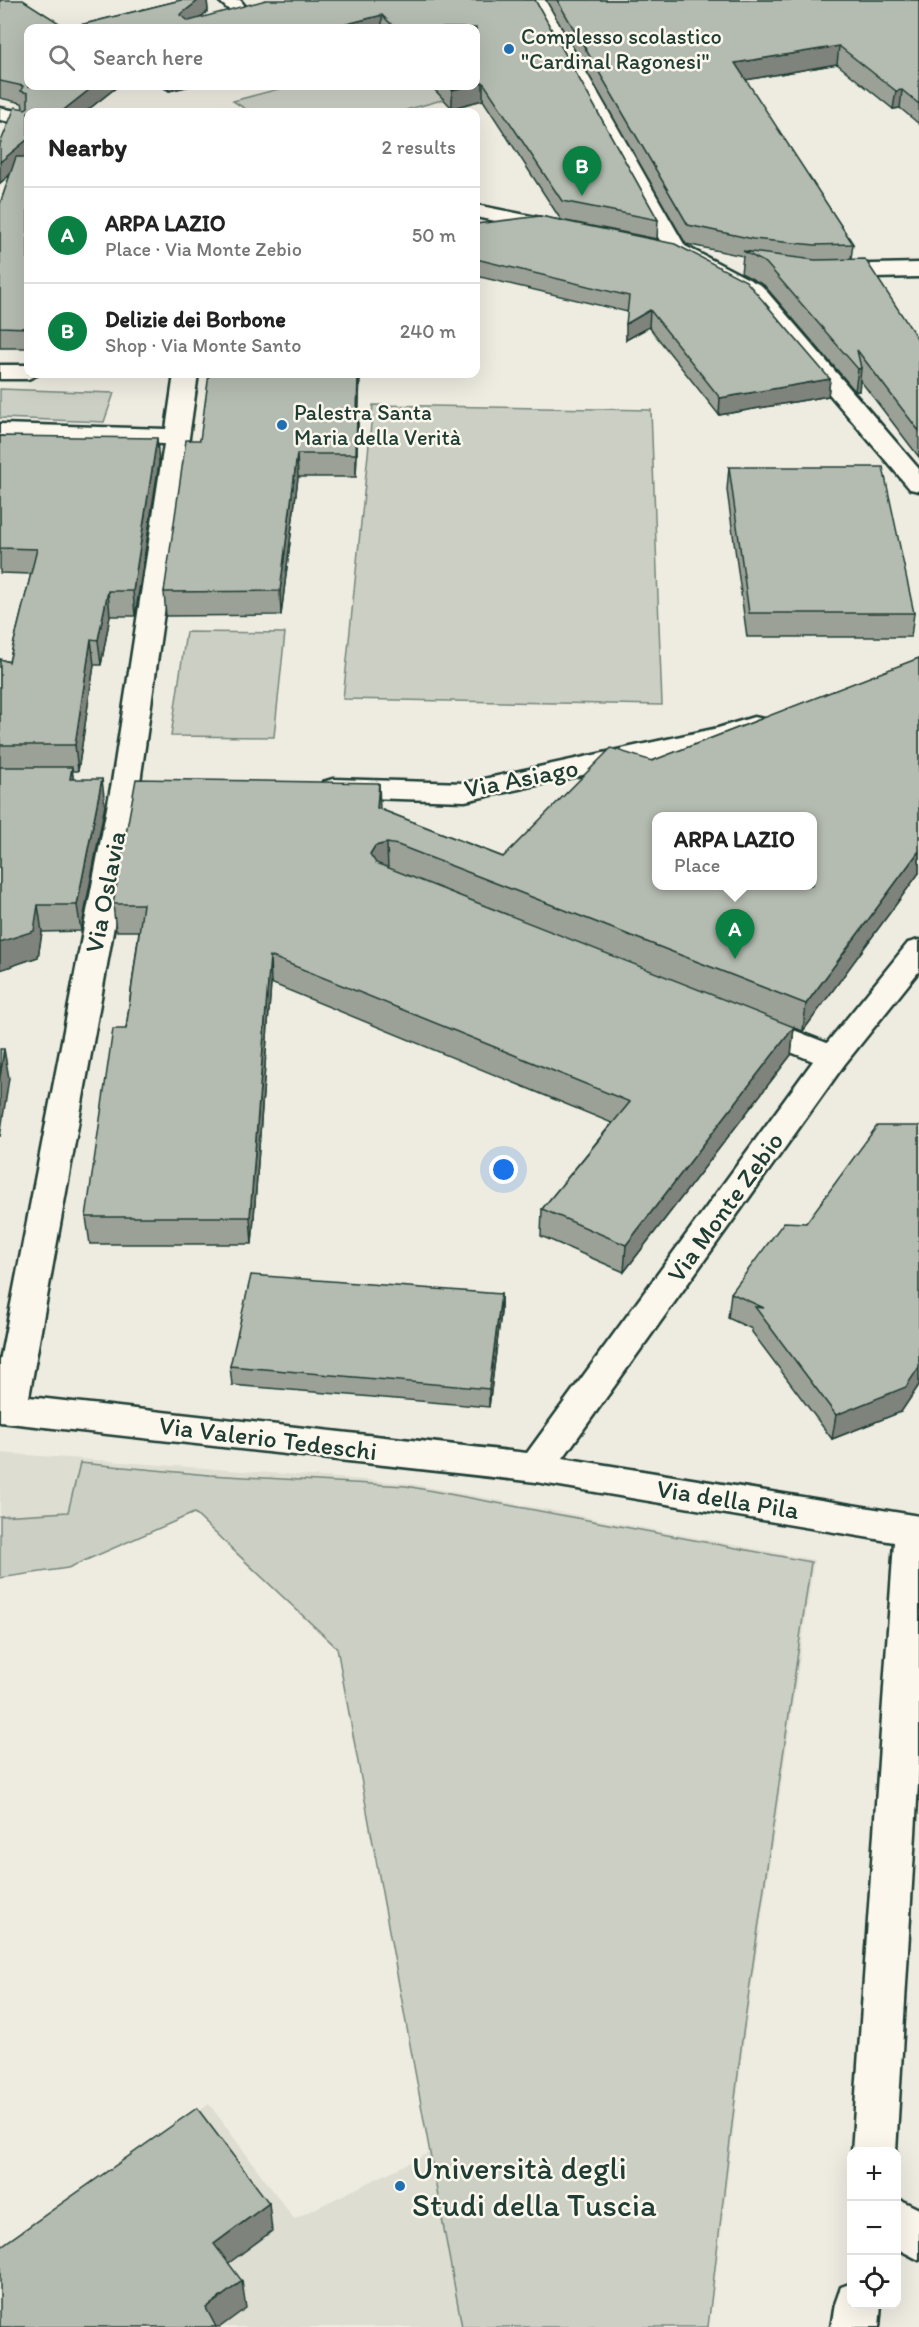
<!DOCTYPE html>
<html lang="en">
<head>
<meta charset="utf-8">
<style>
  :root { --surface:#fff; --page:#f2f2f2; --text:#222; --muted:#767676; --line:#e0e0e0; --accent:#0b8043 }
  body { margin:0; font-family:Itim,sans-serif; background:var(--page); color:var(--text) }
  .controls { position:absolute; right:18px; bottom:18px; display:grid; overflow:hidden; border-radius:12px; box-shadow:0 6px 24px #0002 }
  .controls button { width:54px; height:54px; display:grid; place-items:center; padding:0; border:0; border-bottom:2px solid var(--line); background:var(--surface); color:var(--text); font:30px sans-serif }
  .you { position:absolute; left:504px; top:1170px; width:21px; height:21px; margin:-15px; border:4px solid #fff; border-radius:50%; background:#1a73e8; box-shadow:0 0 0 9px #1a73e833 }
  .badge { display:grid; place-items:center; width:39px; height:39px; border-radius:50%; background:var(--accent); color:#fff; font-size:20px; font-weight:700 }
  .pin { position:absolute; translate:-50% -50px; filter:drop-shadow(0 2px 3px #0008) }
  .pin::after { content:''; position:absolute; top:32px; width:21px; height:18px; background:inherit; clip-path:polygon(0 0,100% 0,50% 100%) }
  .popup { position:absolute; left:652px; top:812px; width:165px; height:78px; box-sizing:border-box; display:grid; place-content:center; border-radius:12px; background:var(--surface); filter:drop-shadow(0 2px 4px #0005); font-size:20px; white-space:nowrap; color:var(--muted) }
  .popup b { font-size:22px; color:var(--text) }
  .popup::after { content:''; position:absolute; left:50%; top:100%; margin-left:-12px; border:12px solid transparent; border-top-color:var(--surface) }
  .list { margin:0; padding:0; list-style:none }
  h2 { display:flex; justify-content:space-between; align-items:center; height:78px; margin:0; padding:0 24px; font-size:26px }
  h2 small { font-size:20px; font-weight:400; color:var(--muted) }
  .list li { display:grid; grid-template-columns:39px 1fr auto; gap:18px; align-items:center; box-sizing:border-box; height:96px; padding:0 24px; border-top:2px solid var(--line) }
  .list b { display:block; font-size:22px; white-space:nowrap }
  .list p { margin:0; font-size:20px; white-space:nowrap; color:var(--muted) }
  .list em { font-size:20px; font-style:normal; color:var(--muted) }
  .icon { flex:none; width:33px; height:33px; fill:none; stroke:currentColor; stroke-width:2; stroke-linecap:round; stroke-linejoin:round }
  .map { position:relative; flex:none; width:919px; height:2327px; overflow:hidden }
  .search { position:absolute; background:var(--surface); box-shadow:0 6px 24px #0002; left:24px; top:24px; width:456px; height:66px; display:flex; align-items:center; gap:15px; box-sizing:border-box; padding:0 21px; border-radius:12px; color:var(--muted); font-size:22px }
  .panel { position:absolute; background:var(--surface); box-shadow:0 6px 24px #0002; left:24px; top:108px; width:456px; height:270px; border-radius:12px }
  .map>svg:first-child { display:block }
</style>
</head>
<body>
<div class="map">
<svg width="919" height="2327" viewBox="0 0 919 2327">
  <rect width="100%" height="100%" fill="#eeece1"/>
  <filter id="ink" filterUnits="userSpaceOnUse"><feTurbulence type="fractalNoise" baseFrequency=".0167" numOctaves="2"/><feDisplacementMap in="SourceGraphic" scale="12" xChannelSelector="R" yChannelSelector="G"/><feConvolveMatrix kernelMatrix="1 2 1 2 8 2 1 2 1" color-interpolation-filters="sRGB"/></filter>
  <g filter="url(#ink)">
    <g fill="#ddddd2">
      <polygon points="0,1453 406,1483 814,1560 744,2040 710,2327 742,2040 620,1526 406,1486 209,1475 80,1463 68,1512 0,1516"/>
      <polygon points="209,2104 294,2219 431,2152 462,2327 220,2327 0,2251"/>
    </g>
    <g fill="#cbcfc4" stroke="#75867c" stroke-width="1.5">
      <polygon points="506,82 399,112 250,112 233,101 290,86 476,86"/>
      <polygon points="0,389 114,393 104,422 0,418"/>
      <polygon points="373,405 651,410 662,705 343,699"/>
      <polygon points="186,632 285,633 274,737 171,736"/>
      <polygon points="80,1463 209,1475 406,1486 811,1562 742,2040 708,2327 462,2327 337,1648 194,1513 68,1568 0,1578 0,1516 68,1512"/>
    </g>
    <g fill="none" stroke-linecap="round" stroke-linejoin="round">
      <defs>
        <g id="street">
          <polygon points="218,0 240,0 245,6 236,12 229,10"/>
          <polygon points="527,0 545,0 685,246 762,286 919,469 919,491 910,489 746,296 668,255"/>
          <polygon points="0,108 28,113 28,125 0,120"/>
          <polygon points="476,205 566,223 569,228 566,233 558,234 476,217"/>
          <polygon points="919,263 919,277 828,279 820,277 817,272 820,267 828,265"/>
          <polygon points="0,365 28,365 28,374 39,374 28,379 0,379"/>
          <polygon points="174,374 198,374 140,782 29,1397 527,1453 813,1061 738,1031 733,1024 738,1017 749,1014 760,1017 827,1043 908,943 919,940 919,971 844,1065 563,1458 919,1516 919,1767 896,2152 852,2152 894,1542 536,1482 0,1422 0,1361 112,782 164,444 0,438 0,424 166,429"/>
          <polygon points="754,717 764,719 768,725 764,731 736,741 465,801 333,797 323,794 319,788 323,782 333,779 465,783 718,728"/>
          <polygon points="896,2198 919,2209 919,2260 896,2248"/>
          <polygon points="852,2283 852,2304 881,2304 879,2327 831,2327 835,2304 841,2287"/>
        </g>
      </defs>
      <use href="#street" stroke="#1f3d34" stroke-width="5"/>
      <use href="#street" fill="#fbf7ec" fill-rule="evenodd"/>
    </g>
    <g fill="#9ba197" stroke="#1f3d34" stroke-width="1.5">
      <polygon points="0,0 28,86 118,86 85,112 28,112 28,348 0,348 0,204 10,175 0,183 23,108 22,103 0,98"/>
      <polygon points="181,0 207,0 208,11 200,18 535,0 658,220 657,239 561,220 483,100 452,108 431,86 476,86 476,28 68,28"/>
      <polygon points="546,0 919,0 919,124 900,108 893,109 837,64 745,80 853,244 851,259 919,341 919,457 860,380 859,391 855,391 764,285 741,273 743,256 686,244"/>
      <polygon points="160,86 190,86 169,91"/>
      <polygon points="476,224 830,379 828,396 719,415 649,327 626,340 628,312 476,276"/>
      <polygon points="360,374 356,477 298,477 281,615 166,616 164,592 200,440"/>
      <polygon points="0,436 159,463 135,616 110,616 101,665 94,665 78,771 72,771 73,779 105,805 81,931 42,932 38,957 0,970 0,659 9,662 31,574 0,573"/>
      <polygon points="729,467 914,613 911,637 747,637 727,490"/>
      <polygon points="919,658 919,873 803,1031 794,1028 791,1055 624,1272 541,1236 542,1209 612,1123 271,983 252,1244 90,1244 86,1217 126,1029 139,931 116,931 113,904 380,809 503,857 652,761"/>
      <polygon points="919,1126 919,1385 901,1412 832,1439 752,1332 752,1329 728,1318 731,1293 806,1223"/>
      <polygon points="501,1294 501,1312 489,1407 232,1385 230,1366"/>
    </g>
    <g fill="#7e837b" stroke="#1f3d34" stroke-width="1.5">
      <polygon points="199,0 207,0 208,11 187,28 180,15"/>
      <polygon points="382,15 382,28 331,28"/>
      <polygon points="839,46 837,64 734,82 735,63"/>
      <polygon points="483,82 483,100 452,108 452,90 469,86 476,86 476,84"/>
      <polygon points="94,86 118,86 85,112 61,112"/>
      <polygon points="168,86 190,86 169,91"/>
      <polygon points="902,90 900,108 893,109 896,91"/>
      <polygon points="28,139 28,159 0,183 0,162"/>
      <polygon points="650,310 649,327 626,340 626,324"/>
      <polygon points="861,368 859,391 855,391 858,369"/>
      <polygon points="358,374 360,374 356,477 356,454"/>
      <polygon points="830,379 828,396 719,415 720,398"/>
      <polygon points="157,438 159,463 135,616 133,591"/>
      <polygon points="297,454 298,477 281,615 280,591"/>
      <polygon points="108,591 110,616 101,665 98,640"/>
      <polygon points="91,639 94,665 78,771 75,745"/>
      <polygon points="72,767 75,793 70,779"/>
      <polygon points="102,779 105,805 81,931 77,905"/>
      <polygon points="379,783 380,810 377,808"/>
      <polygon points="387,843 388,870 371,881 370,854 375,846"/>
      <polygon points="919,851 919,873 803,1031 806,1004"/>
      <polygon points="38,905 42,932 38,957 0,970 0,942"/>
      <polygon points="270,956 271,983 252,1244 250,1217"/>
      <polygon points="794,1027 791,1055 624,1272 626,1245"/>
      <polygon points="4,1049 9,1078 0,1137 0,1077"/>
      <polygon points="501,1294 501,1312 489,1407 489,1389"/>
      <polygon points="919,1367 919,1385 901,1412 832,1439 836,1415"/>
      <polygon points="269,2203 272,2231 218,2271 214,2244"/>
      <polygon points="242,2281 246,2308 220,2327 209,2327 206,2308"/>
    </g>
    <g fill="#b4bbb0" stroke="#1f3d34" stroke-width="1.5" fill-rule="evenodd">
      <polygon points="0,0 23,0 67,28 28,28 28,86 94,86 61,112 28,112 28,139 0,162 0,144 15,107 25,109 28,107 28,93 21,91 23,86 0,81"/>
      <polygon points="181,0 199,0 180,15 189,21 266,0 535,0 658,220 562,201 483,82 476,84 476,28 395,28 382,15 331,28 68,28"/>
      <polygon points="557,0 919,0 919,104 902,90 896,91 839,46 735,63 853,244 815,245 753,239 688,225"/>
      <polygon points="448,86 469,86 452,90"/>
      <polygon points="16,157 28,157 28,328 0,327 0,204"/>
      <polygon points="540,216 675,244 746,281 830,379 720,398 650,310 626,324 629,296 476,259 476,224"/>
      <polygon points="743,251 815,260 865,259 919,341 919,431 857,350 861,368 858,369 766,263"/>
      <polygon points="209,374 358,374 356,454 297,454 280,591 164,592 186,440 200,440"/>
      <polygon points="0,436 157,438 133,591 108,591 98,640 91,639 75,745 0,745 0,659 9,662 37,549 0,548"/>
      <polygon points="729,467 883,467 914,613 749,613"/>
      <path d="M 919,658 L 919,851 L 806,1004 L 398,845 L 387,843 L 375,846 L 370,854 L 376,863 L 794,1027 L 626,1245 L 542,1209 L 630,1102 L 270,956 L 250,1217 L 86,1217 L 113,1029 L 126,1029 L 143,904 L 113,904 L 136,779 L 379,783 L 377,808 L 503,857 L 611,748 L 652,761 ZM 657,816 L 813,816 L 813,885 L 657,885 Z"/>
      <polygon points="0,767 72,767 70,779 102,779 77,905 38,905 34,931 0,942"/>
      <polygon points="0,1049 4,1049 0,1077"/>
      <polygon points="877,1126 919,1126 919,1367 906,1387 836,1415 755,1307 764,1308 731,1293 784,1222 806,1223"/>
      <polygon points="251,1275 501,1294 489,1389 230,1366"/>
      <polygon points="197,2108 269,2203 214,2244 242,2281 206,2308 216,2327 0,2327 0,2247"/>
    </g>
  </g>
  <g fill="#1f6fb2" stroke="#fbf7ec" stroke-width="2">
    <circle cx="509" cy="49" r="6"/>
    <circle cx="282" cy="425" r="6"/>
    <circle cx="400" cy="2186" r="6"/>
  </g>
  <g text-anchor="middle" stroke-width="5" stroke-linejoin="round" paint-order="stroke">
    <g font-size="22" fill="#1f3d34" stroke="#fbf7ec" text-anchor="start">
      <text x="521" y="44">Complesso scolastico<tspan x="521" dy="25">"Cardinal Ragonesi"</tspan></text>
      <text x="294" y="420">Palestra Santa<tspan x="294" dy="25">Maria della Verità</tspan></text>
    </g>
    <g font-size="26" fill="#1f3d34" stroke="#fbf7ec">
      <text transform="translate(521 778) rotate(-11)" y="9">Via Asiago</text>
      <text transform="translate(105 892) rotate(-79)" y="9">Via Oslavia</text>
      <text transform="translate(725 1207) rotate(-54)" y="9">Via Monte Zebio</text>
      <text transform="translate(268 1438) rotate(7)" y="9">Via Valerio Tedeschi</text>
      <text transform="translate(728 1499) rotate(9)" y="9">Via della Pila</text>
    </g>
    <g font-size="32" fill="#1f3d34" stroke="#fbf7ec" text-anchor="start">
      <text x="412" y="2179">Università degli<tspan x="412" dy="37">Studi della Tuscia</tspan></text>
    </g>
  </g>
</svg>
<div class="controls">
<button>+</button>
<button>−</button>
<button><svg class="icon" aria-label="locate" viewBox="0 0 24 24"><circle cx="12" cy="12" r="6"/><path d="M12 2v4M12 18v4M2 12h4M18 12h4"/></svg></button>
</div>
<div class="you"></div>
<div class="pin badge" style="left:735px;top:959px">A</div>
<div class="popup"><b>ARPA LAZIO</b>Place</div>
<div class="pin badge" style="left:582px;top:196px">B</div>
<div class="search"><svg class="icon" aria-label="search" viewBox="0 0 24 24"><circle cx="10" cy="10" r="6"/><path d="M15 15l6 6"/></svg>Search here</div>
<section class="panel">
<h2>Nearby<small>2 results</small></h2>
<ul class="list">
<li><span class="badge">A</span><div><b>ARPA LAZIO</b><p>Place · Via Monte Zebio</p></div><em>50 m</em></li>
<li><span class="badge">B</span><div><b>Delizie dei Borbone</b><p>Shop · Via Monte Santo</p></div><em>240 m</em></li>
</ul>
</section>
</div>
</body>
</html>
